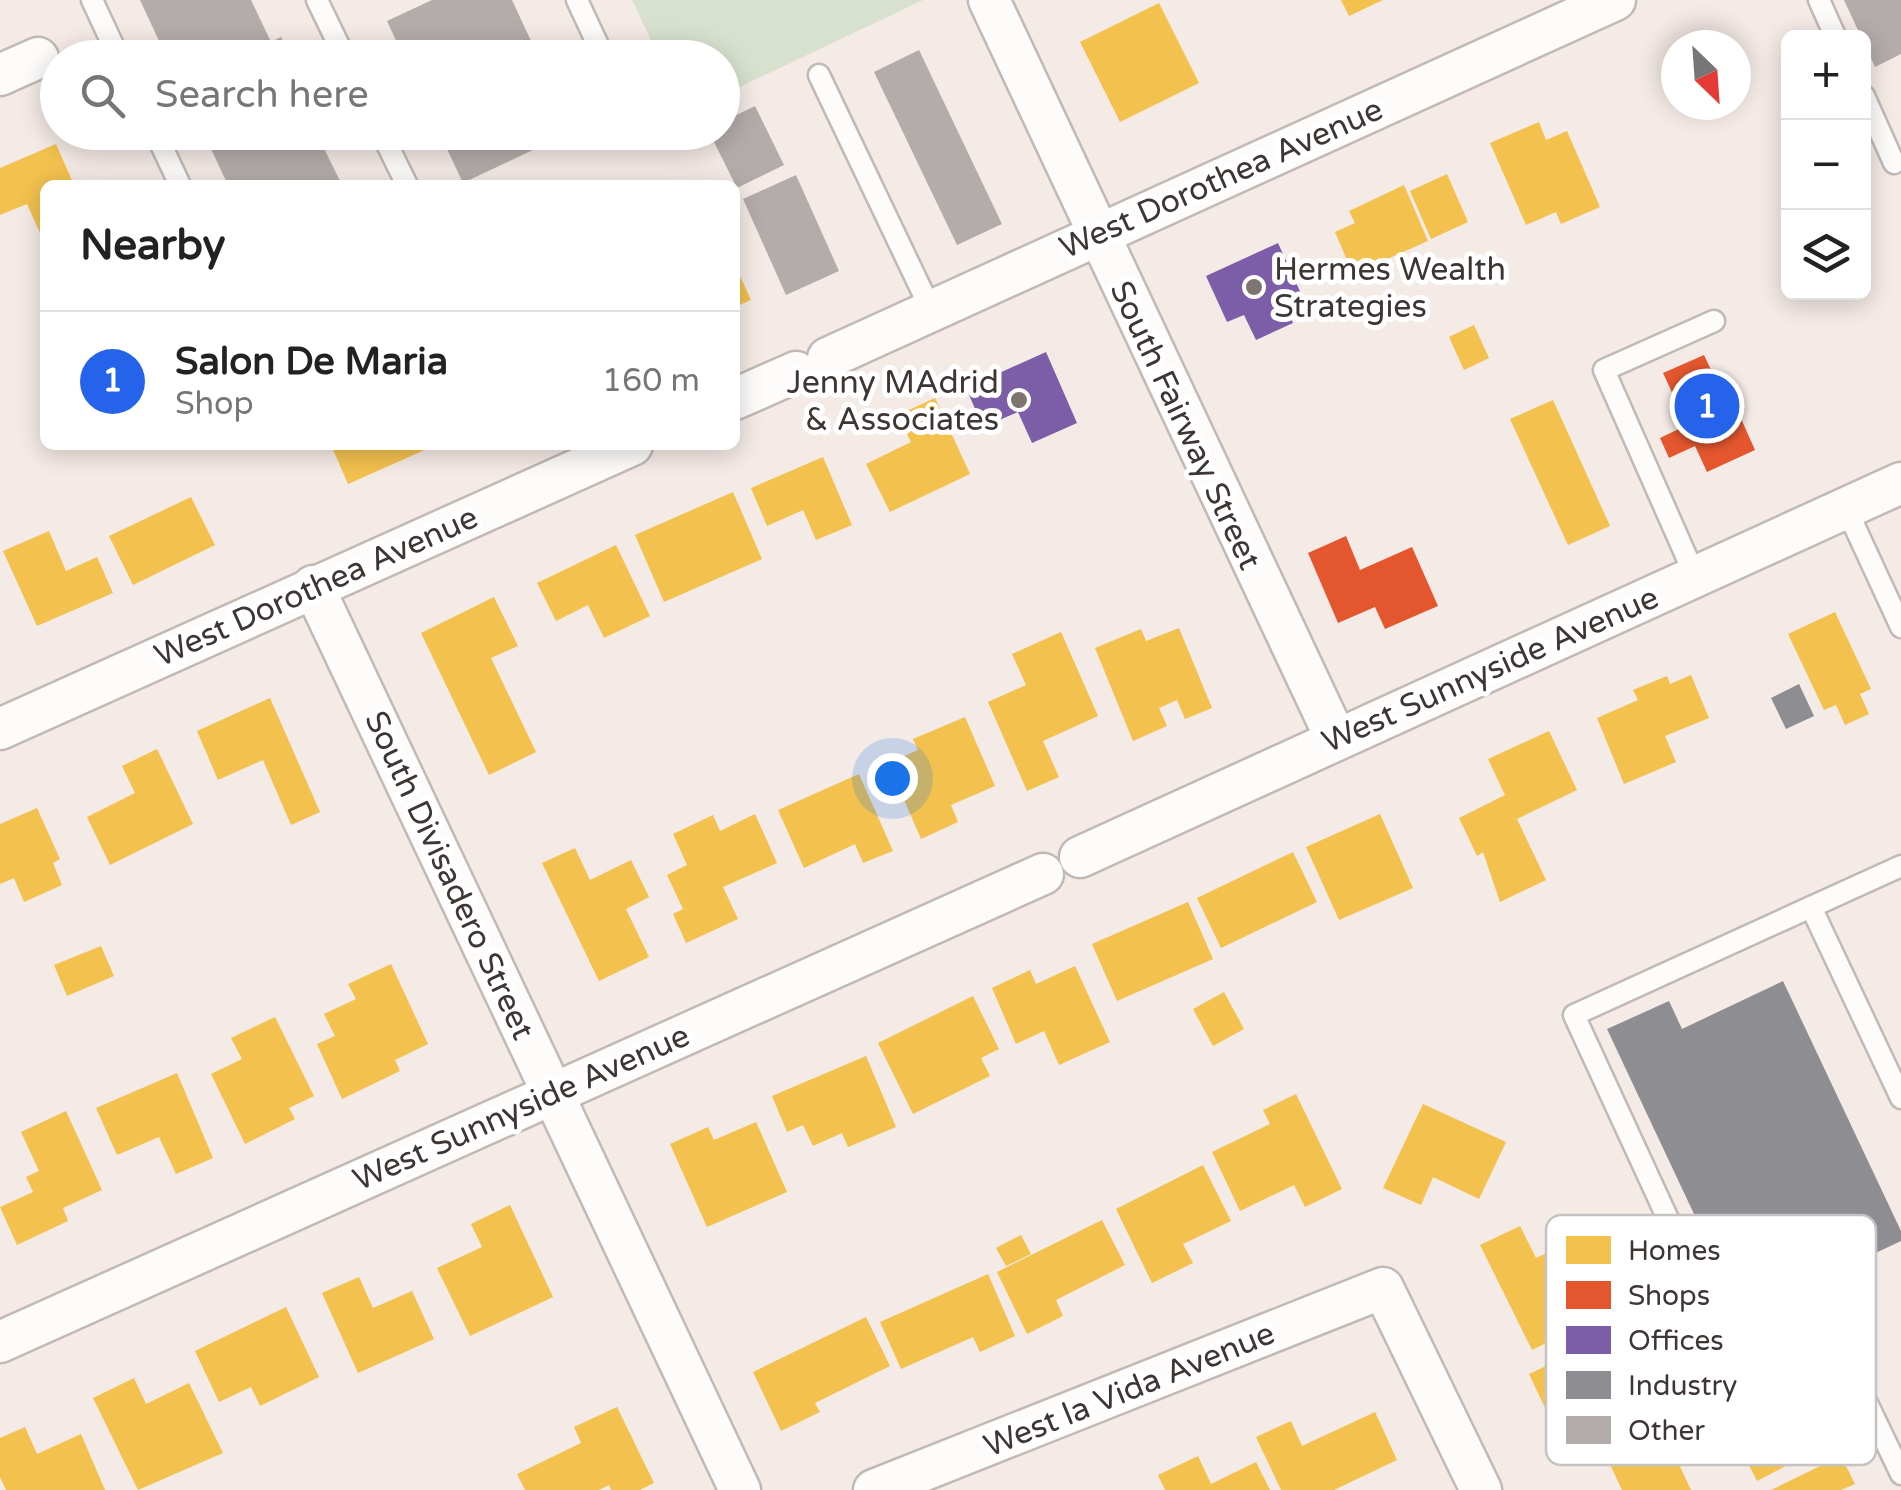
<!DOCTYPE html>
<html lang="en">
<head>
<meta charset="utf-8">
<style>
  :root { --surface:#fff; --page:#f2f2f2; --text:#222; --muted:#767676; --line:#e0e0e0; --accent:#2563eb }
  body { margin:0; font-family:"Varela Round",sans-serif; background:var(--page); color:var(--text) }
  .controls { position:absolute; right:30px; top:30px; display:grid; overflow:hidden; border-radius:15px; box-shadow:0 5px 25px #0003 }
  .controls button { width:90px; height:90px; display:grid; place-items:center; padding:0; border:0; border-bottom:2px solid var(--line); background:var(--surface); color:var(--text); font:50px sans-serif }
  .compass { position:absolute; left:1661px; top:30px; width:90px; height:90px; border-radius:50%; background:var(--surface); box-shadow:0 5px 25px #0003; rotate:155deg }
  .you { position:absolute; left:892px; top:778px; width:35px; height:35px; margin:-25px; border:8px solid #fff; border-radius:50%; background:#1a73e8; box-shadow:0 0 0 15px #1a73e833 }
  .badge { display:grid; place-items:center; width:65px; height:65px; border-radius:50%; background:var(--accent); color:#fff; font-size:32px; font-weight:700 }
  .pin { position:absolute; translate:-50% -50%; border:5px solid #fff; box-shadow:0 2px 10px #0006 }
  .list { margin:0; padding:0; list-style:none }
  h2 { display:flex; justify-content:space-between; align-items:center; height:130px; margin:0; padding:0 40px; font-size:42px }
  h2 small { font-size:32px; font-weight:400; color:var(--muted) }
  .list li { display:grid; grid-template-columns:65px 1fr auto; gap:30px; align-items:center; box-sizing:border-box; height:140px; padding:0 40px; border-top:2px solid var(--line) }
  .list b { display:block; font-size:38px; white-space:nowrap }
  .list p { margin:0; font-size:32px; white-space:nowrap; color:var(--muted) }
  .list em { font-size:32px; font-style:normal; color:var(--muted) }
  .icon { flex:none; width:55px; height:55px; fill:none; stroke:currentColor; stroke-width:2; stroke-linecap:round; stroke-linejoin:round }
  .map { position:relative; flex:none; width:1901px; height:1490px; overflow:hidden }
  .search { position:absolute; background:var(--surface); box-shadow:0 5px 25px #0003; left:40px; top:40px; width:700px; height:110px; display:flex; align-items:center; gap:25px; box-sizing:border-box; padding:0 35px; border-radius:55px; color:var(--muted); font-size:38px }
  .panel { position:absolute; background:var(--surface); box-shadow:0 5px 25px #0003; left:40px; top:180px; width:700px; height:270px; border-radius:15px }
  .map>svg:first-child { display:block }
</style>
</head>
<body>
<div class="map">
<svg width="1901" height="1490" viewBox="0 0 1901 1490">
  <rect width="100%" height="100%" fill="#f4eae6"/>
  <polygon fill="#d8e1ce" points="632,0 923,0 723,95 722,58 659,57"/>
  <g fill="#f2c14e">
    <polygon points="1341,0 1383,0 1349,16"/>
    <polygon points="1159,3 1199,83 1120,122 1080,42"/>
    <polygon points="1539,122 1546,140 1567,131 1600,207 1561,224 1556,212 1526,225 1490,143"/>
    <polygon points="56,144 74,185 45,185 45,244 27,204 0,215 0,168"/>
    <polygon points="1447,174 1468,222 1431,239 1410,191"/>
    <polygon points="1404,185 1428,241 1353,274 1335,232 1355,223 1349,211"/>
    <polygon points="735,265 751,300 735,307"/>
    <polygon points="1474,325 1489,358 1464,370 1449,337"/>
    <polygon points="935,398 970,474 890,512 866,464 911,442 898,415"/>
    <polygon points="1553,400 1610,526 1568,545 1510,419"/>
    <polygon points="331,445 436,445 348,484"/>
    <polygon points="823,457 852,525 816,540 803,510 767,526 751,488"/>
    <polygon points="733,492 762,559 664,602 635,535"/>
    <polygon points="191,497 215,545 133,585 109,536"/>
    <polygon points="49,531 66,571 97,557 113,593 37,626 3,551"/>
    <polygon points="616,545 650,616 604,638 588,605 556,621 537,583"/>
    <polygon points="494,597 518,646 491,658 536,752 489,775 421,633"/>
    <polygon points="1835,612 1871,689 1860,694 1869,714 1845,725 1836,705 1824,710 1788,634"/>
    <polygon points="1179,628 1212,708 1185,719 1177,700 1159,708 1167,726 1133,741 1095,648 1141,629 1146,641"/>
    <polygon points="1061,632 1098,716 1043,741 1059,777 1027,791 988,702 1026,685 1012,654"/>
    <polygon points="1691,675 1709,718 1665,736 1676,762 1624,784 1597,718 1638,700 1633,690 1667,676 1670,684"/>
    <polygon points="270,698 320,812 291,825 263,760 218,780 197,731"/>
    <polygon points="965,717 995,786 951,805 958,822 921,839 888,763 918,750 913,739"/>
    <polygon points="1549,731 1577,790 1517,819 1546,880 1500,902 1483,852 1477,856 1459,818 1505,795 1488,759"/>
    <polygon points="157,749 193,824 110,865 87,817 135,793 122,766"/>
    <polygon points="859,774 893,851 863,863 855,844 804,868 778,810"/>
    <polygon points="37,808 60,859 53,863 62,885 24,902 14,878 0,884 0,824"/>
    <polygon points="755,814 777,863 723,887 738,919 686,943 673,914 683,909 667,875 687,865 673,834 713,815 720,831"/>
    <polygon points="1380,814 1413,888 1339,920 1306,847"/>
    <polygon points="575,848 590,880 631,860 649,897 626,909 649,957 599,981 542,863"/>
    <polygon points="1293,852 1317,902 1221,948 1197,898"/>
    <polygon points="1188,902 1213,959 1117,1001 1092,944"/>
    <polygon points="101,946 114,976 67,996 54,965"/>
    <polygon points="391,964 428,1044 395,1060 400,1071 342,1099 317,1044 335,1036 324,1014 356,999 348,984"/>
    <polygon points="1075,966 1110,1042 1059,1065 1044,1031 1016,1044 992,988 1030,970 1036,984"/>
    <polygon points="1224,992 1244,1029 1213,1046 1193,1009"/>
    <polygon points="973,996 999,1049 981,1058 990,1076 913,1114 878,1043"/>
    <polygon points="275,1017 314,1096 289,1108 295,1119 245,1144 211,1074 242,1059 231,1038"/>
    <polygon points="866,1056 896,1127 848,1147 842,1133 813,1146 803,1125 787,1132 772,1096"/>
    <polygon points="177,1073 213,1158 176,1174 159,1137 117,1155 96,1108"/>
    <polygon points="1296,1094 1342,1189 1305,1207 1294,1185 1240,1211 1212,1152 1270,1124 1263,1110"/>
    <polygon points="1423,1104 1506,1142 1479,1199 1433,1177 1421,1205 1383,1188"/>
    <polygon points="66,1111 102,1190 63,1208 68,1221 17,1245 0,1207 33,1192 26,1177 39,1171 21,1132"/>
    <polygon points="756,1122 787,1192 707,1227 670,1144 708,1127 714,1140"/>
    <polygon points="1203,1165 1231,1221 1183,1244 1193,1263 1152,1283 1116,1209"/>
    <polygon points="510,1205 553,1297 470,1336 437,1268 482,1247 471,1224"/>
    <polygon points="1102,1220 1125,1265 1056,1300 1063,1316 1027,1334 997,1272"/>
    <polygon points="1520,1226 1536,1258 1549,1252 1562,1277 1584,1266 1607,1313 1532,1350 1480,1245"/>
    <polygon points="1021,1235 1031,1254 1006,1266 996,1248"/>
    <polygon points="988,1274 1015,1336 980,1352 973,1337 901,1369 880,1322"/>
    <polygon points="359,1277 373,1308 412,1291 434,1339 358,1373 322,1293"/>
    <polygon points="286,1307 319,1377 260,1406 251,1387 219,1402 195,1351"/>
    <polygon points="866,1317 890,1366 815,1403 820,1412 781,1431 753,1372"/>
    <polygon points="1620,1331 1652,1399 1640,1405 1650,1426 1591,1454 1566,1403 1547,1412 1529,1374"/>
    <polygon points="1765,1363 1781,1394 1769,1400 1784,1431 1795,1426 1809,1454 1757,1481 1711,1391"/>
    <polygon points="134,1378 146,1404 189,1383 223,1453 138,1490 93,1398"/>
    <polygon points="617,1407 654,1483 640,1490 611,1490 609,1485 599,1490 525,1490 517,1474 581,1443 574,1427"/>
    <polygon points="1375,1412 1397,1460 1334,1490 1281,1490 1256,1437 1291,1421 1302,1446"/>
    <polygon points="25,1427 37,1454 81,1434 105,1490 6,1490 0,1477 0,1438"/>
    <polygon points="1663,1430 1691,1490 1622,1490 1606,1456"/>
    <polygon points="1198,1456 1211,1484 1256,1462 1270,1490 1165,1490 1158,1475"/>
    <polygon points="1841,1456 1855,1484 1841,1490 1771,1490"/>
  </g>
  <g fill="#e4572e">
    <polygon points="1704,355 1719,387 1726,385 1755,450 1707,472 1695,446 1669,458 1660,438 1687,425 1663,373"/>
    <polygon points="1346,536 1360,570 1412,547 1438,606 1385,629 1375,607 1338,623 1308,553"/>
  </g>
  <g fill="#7b5ea7">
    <polygon points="1278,243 1303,298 1285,305 1293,323 1256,340 1244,315 1227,322 1206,276"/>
    <polygon points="1046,352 1077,423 1032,443 1018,412 983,427 966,388"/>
  </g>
  <g fill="#8d8d92">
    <polygon points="1799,684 1814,716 1786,729 1771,698"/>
    <polygon points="1783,981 1901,1231 1901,1241 1742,1316 1607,1029 1669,1001 1682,1029"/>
  </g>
  <g fill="#b4acaa">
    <polygon points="140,0 251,0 271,42 281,37 291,58 167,58"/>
    <polygon points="432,0 512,0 539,58 404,58 387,21"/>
    <polygon points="1844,0 1901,0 1901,54 1875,67"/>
    <polygon points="919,50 1002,224 957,245 874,72"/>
    <polygon points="755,106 784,165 737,188 709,132 722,132 722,122"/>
    <polygon points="203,132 316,132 342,185 228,185"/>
    <polygon points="439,132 571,132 463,183"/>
    <polygon points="796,175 839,271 786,295 743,199"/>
  </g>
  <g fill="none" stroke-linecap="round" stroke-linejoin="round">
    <defs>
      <g id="service">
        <polyline points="92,0 119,58"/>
        <polyline points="317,0 345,58"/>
        <polyline points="577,0 604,58"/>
        <polyline points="1819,0 1836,38"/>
        <polyline points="819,75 931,310"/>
        <polyline points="1864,96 1894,163"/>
        <polyline points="155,132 180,185"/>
        <polyline points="381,132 407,185"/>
        <polyline points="1846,508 1901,627"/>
        <polyline points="1695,576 1604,370 1714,321"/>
        <polyline points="1811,907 1901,1098"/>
        <polyline points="1697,1282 1574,1015 1901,866"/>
        <polyline points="1844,1355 1901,1474"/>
      </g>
      <g id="minor">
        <polyline points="989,0 1336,739"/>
        <polyline points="0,75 38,58"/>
        <polyline points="828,358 1615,0"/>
        <polyline points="735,399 796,372"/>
        <polyline points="313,586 740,1490"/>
        <polyline points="0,729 632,445"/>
        <polyline points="1080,857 1901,483"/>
        <polyline points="0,1342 1043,874"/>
        <polyline points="874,1490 1383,1288 1481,1490"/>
      </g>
    </defs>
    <use href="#service" stroke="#c1b9b6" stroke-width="25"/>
    <use href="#minor" stroke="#c1b9b6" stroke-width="45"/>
    <use href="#service" stroke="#fdfcfb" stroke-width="20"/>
    <use href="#minor" stroke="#fdfcfb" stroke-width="40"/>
  </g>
  <g fill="#7e7572" stroke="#fff" stroke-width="4">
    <circle cx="1254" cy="287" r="10"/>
    <circle cx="1019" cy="400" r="10"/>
  </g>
  <g text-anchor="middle" stroke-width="10" stroke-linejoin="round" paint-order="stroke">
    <g font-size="32" fill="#3e3634" stroke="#fff">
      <text transform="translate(1221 178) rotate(-24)" y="11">West Dorothea Avenue</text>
      <text transform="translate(1186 425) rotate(65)" y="11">South Fairway Street</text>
      <text transform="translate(316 586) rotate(-24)" y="11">West Dorothea Avenue</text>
      <text transform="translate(1490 669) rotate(-24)" y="11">West Sunnyside Avenue</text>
      <text transform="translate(450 875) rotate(65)" y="11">South Divisadero Street</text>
      <text transform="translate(521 1107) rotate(-24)" y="11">West Sunnyside Avenue</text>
      <text transform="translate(1129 1389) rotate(-22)" y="11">West la Vida Avenue</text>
    </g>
    <g font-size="32" fill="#3e3634" stroke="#fff" text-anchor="start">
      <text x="1274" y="280">Hermes Wealth<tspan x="1274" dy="37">Strategies</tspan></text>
      <text x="999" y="393" text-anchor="end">Jenny MAdrid<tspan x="999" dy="37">&amp; Associates</tspan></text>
    </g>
  </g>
  <rect x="1546" y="1215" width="330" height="250" rx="15" fill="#fff" stroke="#c5c3c2" stroke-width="2.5"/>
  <rect x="1566" y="1236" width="45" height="28" fill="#f2c14e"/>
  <rect x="1566" y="1281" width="45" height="28" fill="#e4572e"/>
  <rect x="1566" y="1326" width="45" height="28" fill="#7b5ea7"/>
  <rect x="1566" y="1371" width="45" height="28" fill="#8d8d92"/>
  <rect x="1566" y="1416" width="45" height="28" fill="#b4acaa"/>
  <g font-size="28" fill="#3e3634">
    <text x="1628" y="1260">Homes</text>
    <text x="1628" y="1305">Shops</text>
    <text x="1628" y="1350">Offices</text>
    <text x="1628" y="1395">Industry</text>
    <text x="1628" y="1440">Other</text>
  </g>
</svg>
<div class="controls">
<button>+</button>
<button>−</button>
<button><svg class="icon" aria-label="layers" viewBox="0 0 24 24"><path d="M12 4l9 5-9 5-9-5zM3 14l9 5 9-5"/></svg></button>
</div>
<svg class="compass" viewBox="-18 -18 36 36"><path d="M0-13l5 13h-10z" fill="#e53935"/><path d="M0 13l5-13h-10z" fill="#767676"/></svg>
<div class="you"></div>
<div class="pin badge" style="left:1707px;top:406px">1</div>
<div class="search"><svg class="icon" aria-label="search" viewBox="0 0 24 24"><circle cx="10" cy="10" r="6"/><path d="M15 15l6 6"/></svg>Search here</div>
<section class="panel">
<h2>Nearby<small></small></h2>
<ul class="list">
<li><span class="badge">1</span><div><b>Salon De Maria</b><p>Shop</p></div><em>160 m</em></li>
</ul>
</section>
</div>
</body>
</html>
